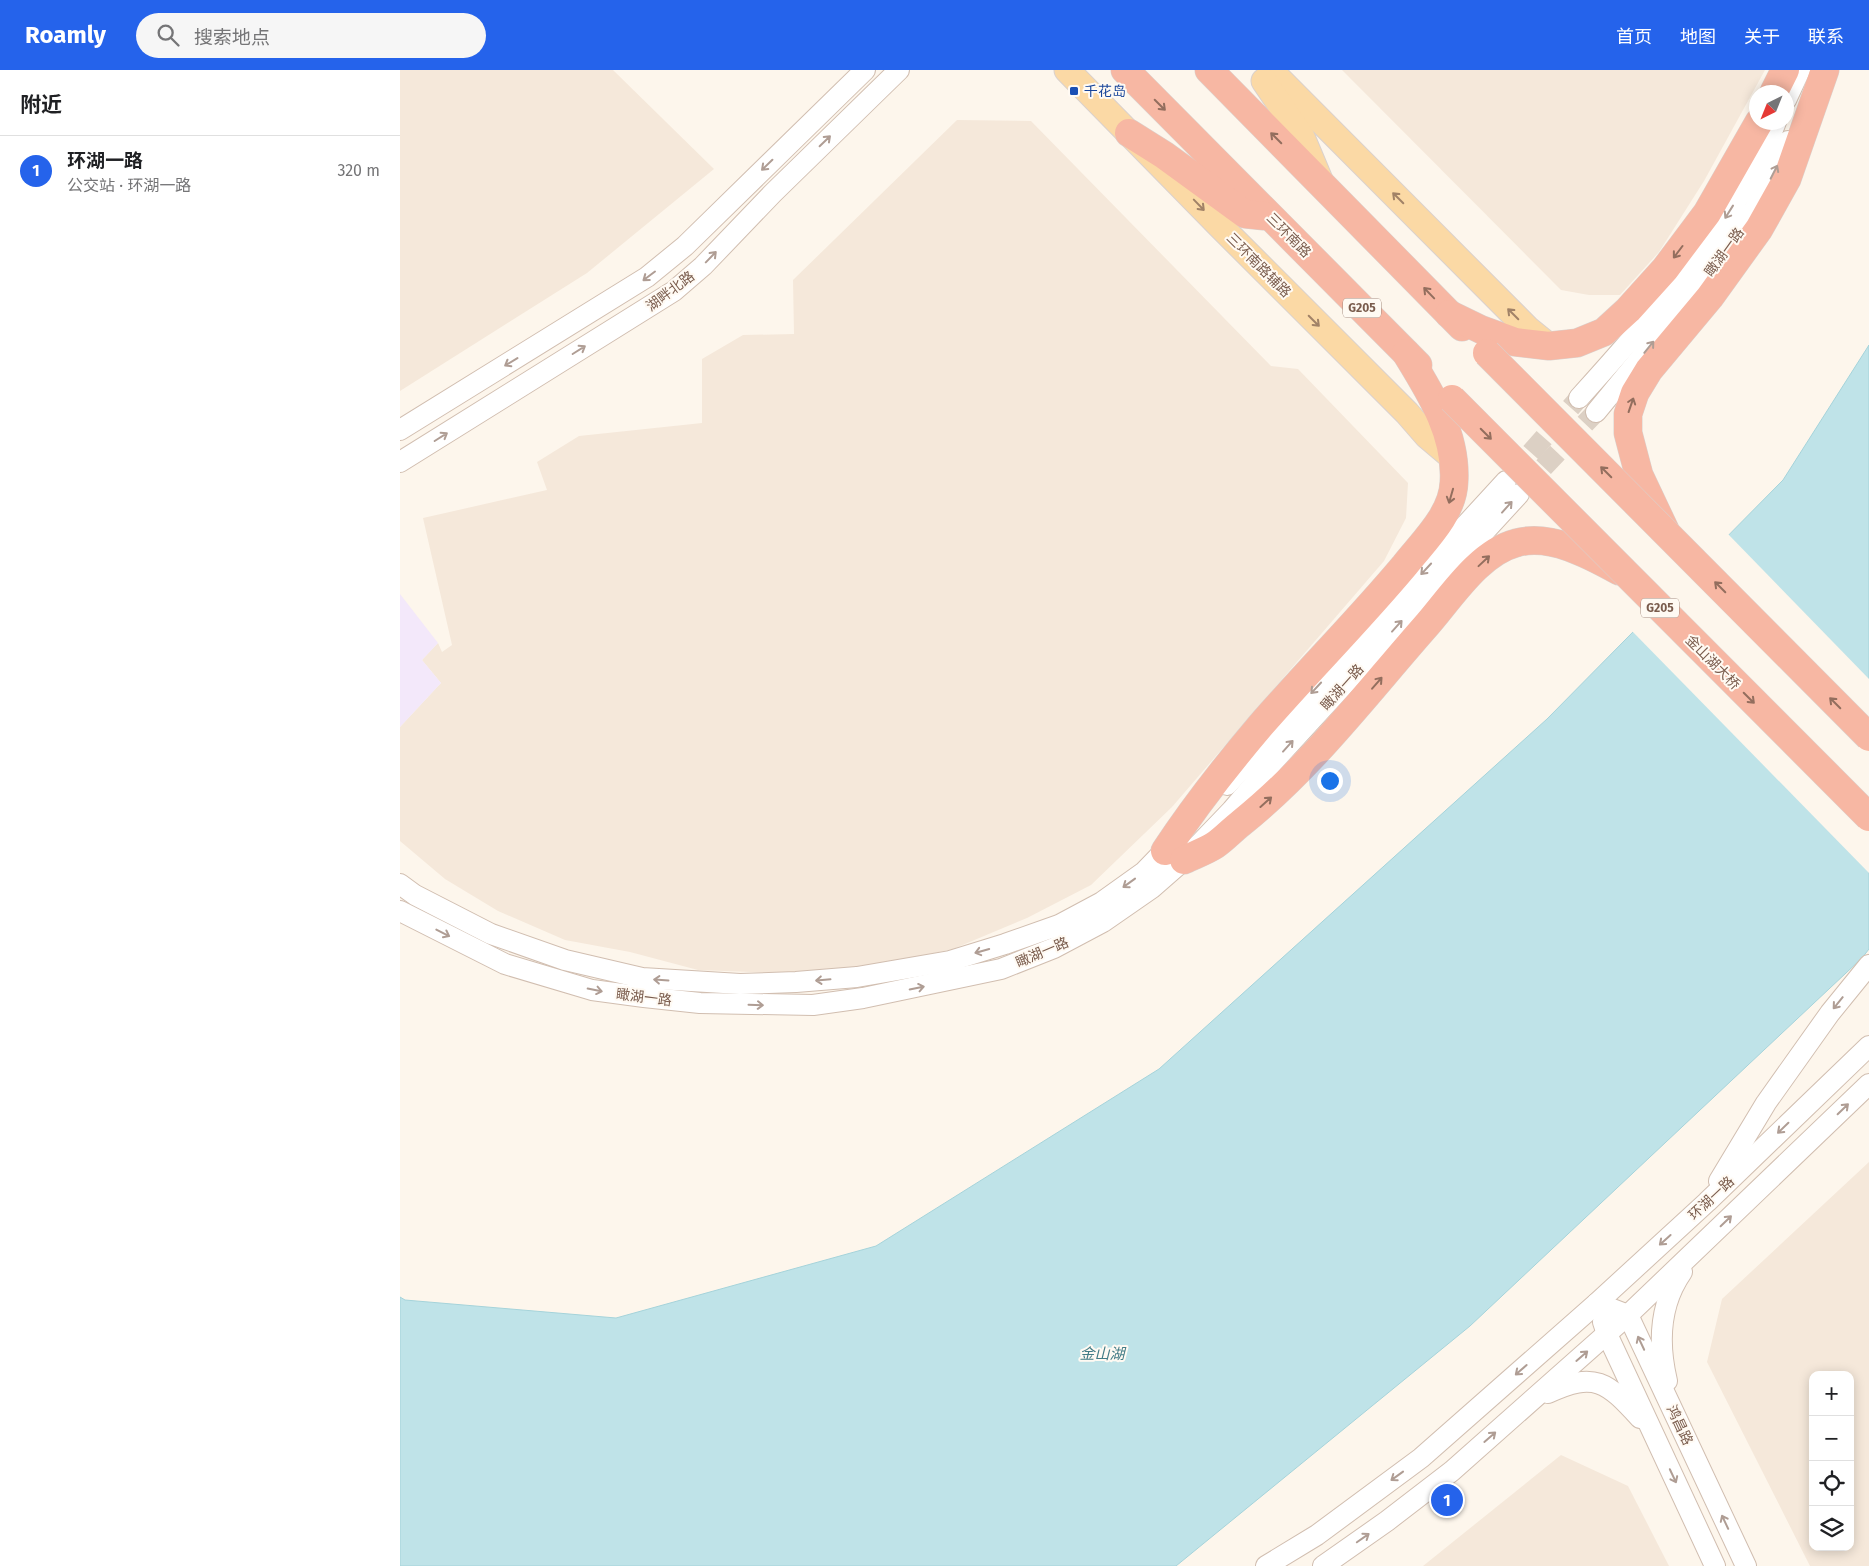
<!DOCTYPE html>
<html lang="zh">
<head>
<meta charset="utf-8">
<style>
  :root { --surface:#fff; --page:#f6f6f6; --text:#202124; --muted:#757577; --line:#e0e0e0; --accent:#2563eb }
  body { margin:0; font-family:"Fira Sans","Noto Sans SC",sans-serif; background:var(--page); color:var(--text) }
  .controls { position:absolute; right:15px; bottom:15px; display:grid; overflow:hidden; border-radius:10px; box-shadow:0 2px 12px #0003 }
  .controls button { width:45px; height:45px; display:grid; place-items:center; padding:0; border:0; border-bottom:1px solid var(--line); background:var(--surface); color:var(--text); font:25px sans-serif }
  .compass { position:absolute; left:1349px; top:15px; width:45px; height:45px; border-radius:50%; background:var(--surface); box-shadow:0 2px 12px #0003; rotate:223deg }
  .you { position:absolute; left:929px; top:710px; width:18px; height:18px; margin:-12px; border:4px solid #fff; border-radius:50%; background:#1a73e8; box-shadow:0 0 0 8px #1a73e833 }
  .badge { display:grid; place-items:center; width:32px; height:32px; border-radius:50%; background:var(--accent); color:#fff; font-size:16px; font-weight:700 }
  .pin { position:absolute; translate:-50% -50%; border:2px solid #fff; box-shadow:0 1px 5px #0006 }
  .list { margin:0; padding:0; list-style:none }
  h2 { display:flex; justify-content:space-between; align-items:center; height:65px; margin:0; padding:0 20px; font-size:21px }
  h2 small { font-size:16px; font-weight:400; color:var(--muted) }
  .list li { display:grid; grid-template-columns:32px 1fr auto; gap:15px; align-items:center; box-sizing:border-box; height:70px; padding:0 20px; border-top:1px solid var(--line) }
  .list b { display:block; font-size:19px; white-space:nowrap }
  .list p { margin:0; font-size:16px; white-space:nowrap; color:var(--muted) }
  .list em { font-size:16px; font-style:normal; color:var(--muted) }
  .icon { flex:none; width:28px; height:28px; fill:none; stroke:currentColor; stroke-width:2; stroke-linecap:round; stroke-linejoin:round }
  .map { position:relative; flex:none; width:1469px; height:1496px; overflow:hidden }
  header { display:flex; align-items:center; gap:30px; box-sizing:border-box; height:70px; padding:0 25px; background:var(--accent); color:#fff }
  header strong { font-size:24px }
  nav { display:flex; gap:28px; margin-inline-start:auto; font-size:18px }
  .search { width:350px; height:45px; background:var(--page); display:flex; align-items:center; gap:12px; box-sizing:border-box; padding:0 18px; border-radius:28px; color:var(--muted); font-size:19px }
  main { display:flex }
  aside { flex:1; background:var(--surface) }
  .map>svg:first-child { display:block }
</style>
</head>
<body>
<header>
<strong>Roamly</strong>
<div class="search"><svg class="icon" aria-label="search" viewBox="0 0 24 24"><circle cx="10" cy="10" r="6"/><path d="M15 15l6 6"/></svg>搜索地点</div>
<nav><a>首页</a><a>地图</a><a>关于</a><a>联系</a></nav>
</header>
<main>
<aside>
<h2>附近<small></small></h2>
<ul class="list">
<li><span class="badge">1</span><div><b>环湖一路</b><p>公交站 · 环湖一路</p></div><em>320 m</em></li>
</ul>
</aside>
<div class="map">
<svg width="1469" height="1496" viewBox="0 0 1469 1496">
  <rect width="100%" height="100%" fill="#fdf6ec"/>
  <g fill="#f5e8da" fill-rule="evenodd">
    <polygon points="0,0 213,0 314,99 187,203 0,321"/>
    <polygon points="942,0 1365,0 1304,111 1259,182 1220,225 1189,225 1161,220"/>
    <polygon points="557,50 631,51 871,296 898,299 1008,413 1006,448 984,491 772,737 691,815 627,848 553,879 458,899 378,903 298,900 230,882 165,870 98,841 45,809 0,771 0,657 41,613 22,590 38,573 42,582 52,575 23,448 147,420 137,392 179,366 302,353 302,289 343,265 394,264 393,210"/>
    <path d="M 1469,1092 L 1469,1496 L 1410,1496 L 1307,1292 L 1322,1229 ZM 1413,1305 L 1450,1305 L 1450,1477 L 1413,1477 Z"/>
    <polygon points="1161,1385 1228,1416 1269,1496 1023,1496"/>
  </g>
  <polygon fill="#f3e8fa" points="0,524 38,573 22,590 41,613 0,657"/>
  <polygon fill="#bfe3e8" stroke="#a5d3da" points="1469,275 1469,879 1462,888 1070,1256 776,1496 0,1496 0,1227 5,1230 216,1248 476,1176 759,999 1147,649 1383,410"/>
  <polygon fill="#fdf6ec" points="1327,463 1469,609 1469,803 1231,560"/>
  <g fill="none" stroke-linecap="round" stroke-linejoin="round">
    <g stroke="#dcd0c4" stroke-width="20" stroke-dasharray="20 10" stroke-linecap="butt">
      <polyline points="1111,405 1179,328"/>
      <polyline points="1123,419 1196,342"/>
    </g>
    <defs>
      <g id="minor">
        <polyline points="1386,30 1400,0"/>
        <path d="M 1179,328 C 1244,256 1309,183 1356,98 C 1364,83 1370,67 1376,52"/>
        <polyline points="1196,342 1293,224 1325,181 1355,138 1388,71"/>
        <polyline points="0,360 247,207 285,176 465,0"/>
        <polyline points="0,392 274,221 303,196 373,123 499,0"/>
        <polyline points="827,715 1106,411"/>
        <polyline points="0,814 15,825 91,864 165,890 242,908 340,914 396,912 457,907 550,891 605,874 659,855 702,832 744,802 774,771"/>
        <polyline points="0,841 105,894 192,920 244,927 300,933 413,935 463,928 601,899 654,878 703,852 752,818 784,790 832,740 873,692 1119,424"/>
        <polyline points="1319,1111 1366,1033 1430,943 1469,895"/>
        <polyline points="1197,1233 1228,1245 1346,1496"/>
        <polyline points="1203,1252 1207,1264 1315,1496"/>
        <path d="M 1267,1311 C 1258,1273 1259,1235 1282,1202"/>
        <path d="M 1148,1323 C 1195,1301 1207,1312 1240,1348"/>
        <polyline points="866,1496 917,1465 1021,1388 1197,1233 1307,1132 1469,976"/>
        <polyline points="923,1496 987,1451 1052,1401 1228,1245 1469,1014"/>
      </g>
      <g id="major">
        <polyline points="667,0 820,156 1007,343 1027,366 1053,388"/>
        <polyline points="870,0 1128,259 1149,276"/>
        <polyline points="864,11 902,67 920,110"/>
      </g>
      <g id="highway">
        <polyline points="725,0 1018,295"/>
        <polyline points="809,0 1062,257"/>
        <polyline points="1374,22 1385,0"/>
        <polyline points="729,63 764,85 845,144 864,146"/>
        <polyline points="1049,244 1082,260 1115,272 1149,276 1177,273 1204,262 1228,240 1265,199 1307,143 1359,52"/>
        <polyline points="1265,460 1239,405 1228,363 1228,344 1235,323 1249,300 1310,227 1359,159 1387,109 1425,0"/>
        <path d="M 765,781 C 794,737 827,695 861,655 C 908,601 959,550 1005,495 C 1024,471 1053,444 1054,412 C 1057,364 1030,322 1006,283"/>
        <path d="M 784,790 C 794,785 806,781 815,775 C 824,769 832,760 841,753 C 911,697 966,624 1025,557 C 1050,529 1078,483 1116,473 C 1150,463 1190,485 1219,501"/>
      </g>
    </defs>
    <use href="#minor" stroke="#d1beb0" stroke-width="22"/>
    <use href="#major" stroke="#dad1cd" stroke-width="27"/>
    <use href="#highway" stroke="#dad1cd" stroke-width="29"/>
    <use href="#minor" stroke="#fff" stroke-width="20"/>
    <use href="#major" stroke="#fbd9a5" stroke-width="25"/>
    <use href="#highway" stroke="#f7b7a3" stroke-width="28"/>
    <defs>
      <g id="highway-bridge">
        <polyline points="1087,283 1469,667"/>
        <polyline points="1052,329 1469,747"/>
      </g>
    </defs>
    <use href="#highway-bridge" stroke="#dad1cd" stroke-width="29" stroke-linecap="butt"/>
    <use href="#highway-bridge" stroke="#f7b7a3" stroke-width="28"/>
  </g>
  <defs><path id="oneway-shaft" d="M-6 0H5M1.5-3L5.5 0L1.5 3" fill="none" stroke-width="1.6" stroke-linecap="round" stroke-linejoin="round" transform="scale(1.25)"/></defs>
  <g stroke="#936e5e">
    <use href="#oneway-shaft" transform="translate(760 35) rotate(45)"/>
    <use href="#oneway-shaft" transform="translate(876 68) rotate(-135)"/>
    <use href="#oneway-shaft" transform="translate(1278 182) rotate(127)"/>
    <use href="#oneway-shaft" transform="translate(1029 223) rotate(-134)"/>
    <use href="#oneway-shaft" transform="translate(1231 335) rotate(-71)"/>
    <use href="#oneway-shaft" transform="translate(1086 364) rotate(45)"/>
    <use href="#oneway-shaft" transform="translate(1206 402) rotate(-135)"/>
    <use href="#oneway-shaft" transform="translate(1051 426) rotate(106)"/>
    <use href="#oneway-shaft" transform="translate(1084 491) rotate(-43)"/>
    <use href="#oneway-shaft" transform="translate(1320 517) rotate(-135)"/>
    <use href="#oneway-shaft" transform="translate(977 613) rotate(-49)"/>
    <use href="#oneway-shaft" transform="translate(1349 628) rotate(45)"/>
    <use href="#oneway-shaft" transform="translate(1435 633) rotate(-135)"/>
    <use href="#oneway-shaft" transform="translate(866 732) rotate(-42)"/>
  </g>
  <g stroke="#af9d94">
    <use href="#oneway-shaft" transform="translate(425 71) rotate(-44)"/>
    <use href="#oneway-shaft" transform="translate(367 95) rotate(136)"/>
    <use href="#oneway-shaft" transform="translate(1374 102) rotate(-63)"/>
    <use href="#oneway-shaft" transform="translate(1329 142) rotate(122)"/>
    <use href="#oneway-shaft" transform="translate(311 187) rotate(-46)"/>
    <use href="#oneway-shaft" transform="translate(249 206) rotate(143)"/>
    <use href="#oneway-shaft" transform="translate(1249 277) rotate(-51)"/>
    <use href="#oneway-shaft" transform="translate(179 280) rotate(-32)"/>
    <use href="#oneway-shaft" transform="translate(111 292) rotate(149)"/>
    <use href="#oneway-shaft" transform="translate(41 367) rotate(-32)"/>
    <use href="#oneway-shaft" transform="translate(1107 437) rotate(-48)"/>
    <use href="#oneway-shaft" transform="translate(1026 499) rotate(133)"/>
    <use href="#oneway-shaft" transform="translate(997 556) rotate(-48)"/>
    <use href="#oneway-shaft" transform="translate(916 618) rotate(133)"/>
    <use href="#oneway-shaft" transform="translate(888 676) rotate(-48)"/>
    <use href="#oneway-shaft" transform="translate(729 813) rotate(144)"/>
    <use href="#oneway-shaft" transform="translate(43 863) rotate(27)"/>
    <use href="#oneway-shaft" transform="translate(582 881) rotate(164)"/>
    <use href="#oneway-shaft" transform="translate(261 910) rotate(-176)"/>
    <use href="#oneway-shaft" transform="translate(423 910) rotate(175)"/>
    <use href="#oneway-shaft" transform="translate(517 918) rotate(-11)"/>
    <use href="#oneway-shaft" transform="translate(195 920) rotate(11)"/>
    <use href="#oneway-shaft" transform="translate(1438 933) rotate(129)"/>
    <use href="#oneway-shaft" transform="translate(356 935) rotate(2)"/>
    <use href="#oneway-shaft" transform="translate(1443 1039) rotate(-44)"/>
    <use href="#oneway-shaft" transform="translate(1383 1058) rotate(136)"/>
    <use href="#oneway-shaft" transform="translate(1326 1151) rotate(-44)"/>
    <use href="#oneway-shaft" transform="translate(1265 1170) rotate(138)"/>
    <use href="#oneway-shaft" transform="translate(1241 1273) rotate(-115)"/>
    <use href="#oneway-shaft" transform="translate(1182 1286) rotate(-41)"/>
    <use href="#oneway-shaft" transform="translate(1121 1300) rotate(139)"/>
    <use href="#oneway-shaft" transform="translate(1090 1367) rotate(-41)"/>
    <use href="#oneway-shaft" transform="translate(997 1406) rotate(144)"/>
    <use href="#oneway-shaft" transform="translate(1273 1406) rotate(65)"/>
    <use href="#oneway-shaft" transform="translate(1325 1452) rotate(-115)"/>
    <use href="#oneway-shaft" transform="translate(963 1468) rotate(-35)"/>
  </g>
  <g stroke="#a18267">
    <use href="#oneway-shaft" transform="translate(998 128) rotate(-135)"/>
    <use href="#oneway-shaft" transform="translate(799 135) rotate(46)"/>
    <use href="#oneway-shaft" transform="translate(1113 244) rotate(-135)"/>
    <use href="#oneway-shaft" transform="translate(914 251) rotate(45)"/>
  </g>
  <rect fill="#1a4fb4" stroke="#fffaf3" stroke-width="2" x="669" y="16" width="10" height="10" rx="2.5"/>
  <g text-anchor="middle" stroke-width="4" stroke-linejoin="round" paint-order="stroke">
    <g fill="#fffaf3" stroke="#a28b7f" stroke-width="1">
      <rect x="943" y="228.5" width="38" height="19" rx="4"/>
      <rect x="1241" y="528.5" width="38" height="19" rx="4"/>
    </g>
    <g font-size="12" font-weight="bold" fill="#7a5c4d">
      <text x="962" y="242">G205</text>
      <text x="1260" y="542">G205</text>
    </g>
    <g font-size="14" fill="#164399" stroke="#fffaf3" text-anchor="start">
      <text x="684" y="26">千花岛</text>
    </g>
    <g font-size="14" fill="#7a5c4d" stroke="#fffaf3">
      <text transform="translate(889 165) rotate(45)" y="5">三环南路</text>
      <text transform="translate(1324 182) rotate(-54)" y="5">瞰湖一路</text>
      <text transform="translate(859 195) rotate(45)" y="5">三环南路辅路</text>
      <text transform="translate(270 221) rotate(-37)" y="5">湖畔北路</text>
      <text transform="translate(1313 592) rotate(45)" y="5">金山湖大桥</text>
      <text transform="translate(942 617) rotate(-48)" y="5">瞰湖一路</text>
      <text transform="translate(642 882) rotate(-23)" y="5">瞰湖一路</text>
      <text transform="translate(244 927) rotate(7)" y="5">瞰湖一路</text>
      <text transform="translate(1311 1128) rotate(-43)" y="5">环湖一路</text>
      <text transform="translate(1280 1355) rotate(65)" y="5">鸿昌路</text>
    </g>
    <g font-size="15" font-style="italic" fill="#437c86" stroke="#fffaf3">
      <text x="702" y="1289">金山湖</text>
    </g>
  </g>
</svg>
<div class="controls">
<button>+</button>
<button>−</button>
<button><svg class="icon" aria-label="locate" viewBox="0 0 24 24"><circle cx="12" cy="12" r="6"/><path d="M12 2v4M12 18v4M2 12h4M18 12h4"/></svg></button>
<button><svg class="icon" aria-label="layers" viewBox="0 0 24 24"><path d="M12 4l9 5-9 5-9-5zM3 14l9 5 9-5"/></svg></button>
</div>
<svg class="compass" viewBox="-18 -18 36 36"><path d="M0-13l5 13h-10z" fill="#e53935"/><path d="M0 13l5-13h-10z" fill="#757577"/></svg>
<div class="you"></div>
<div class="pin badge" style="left:1047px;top:1430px">1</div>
</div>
</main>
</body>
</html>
